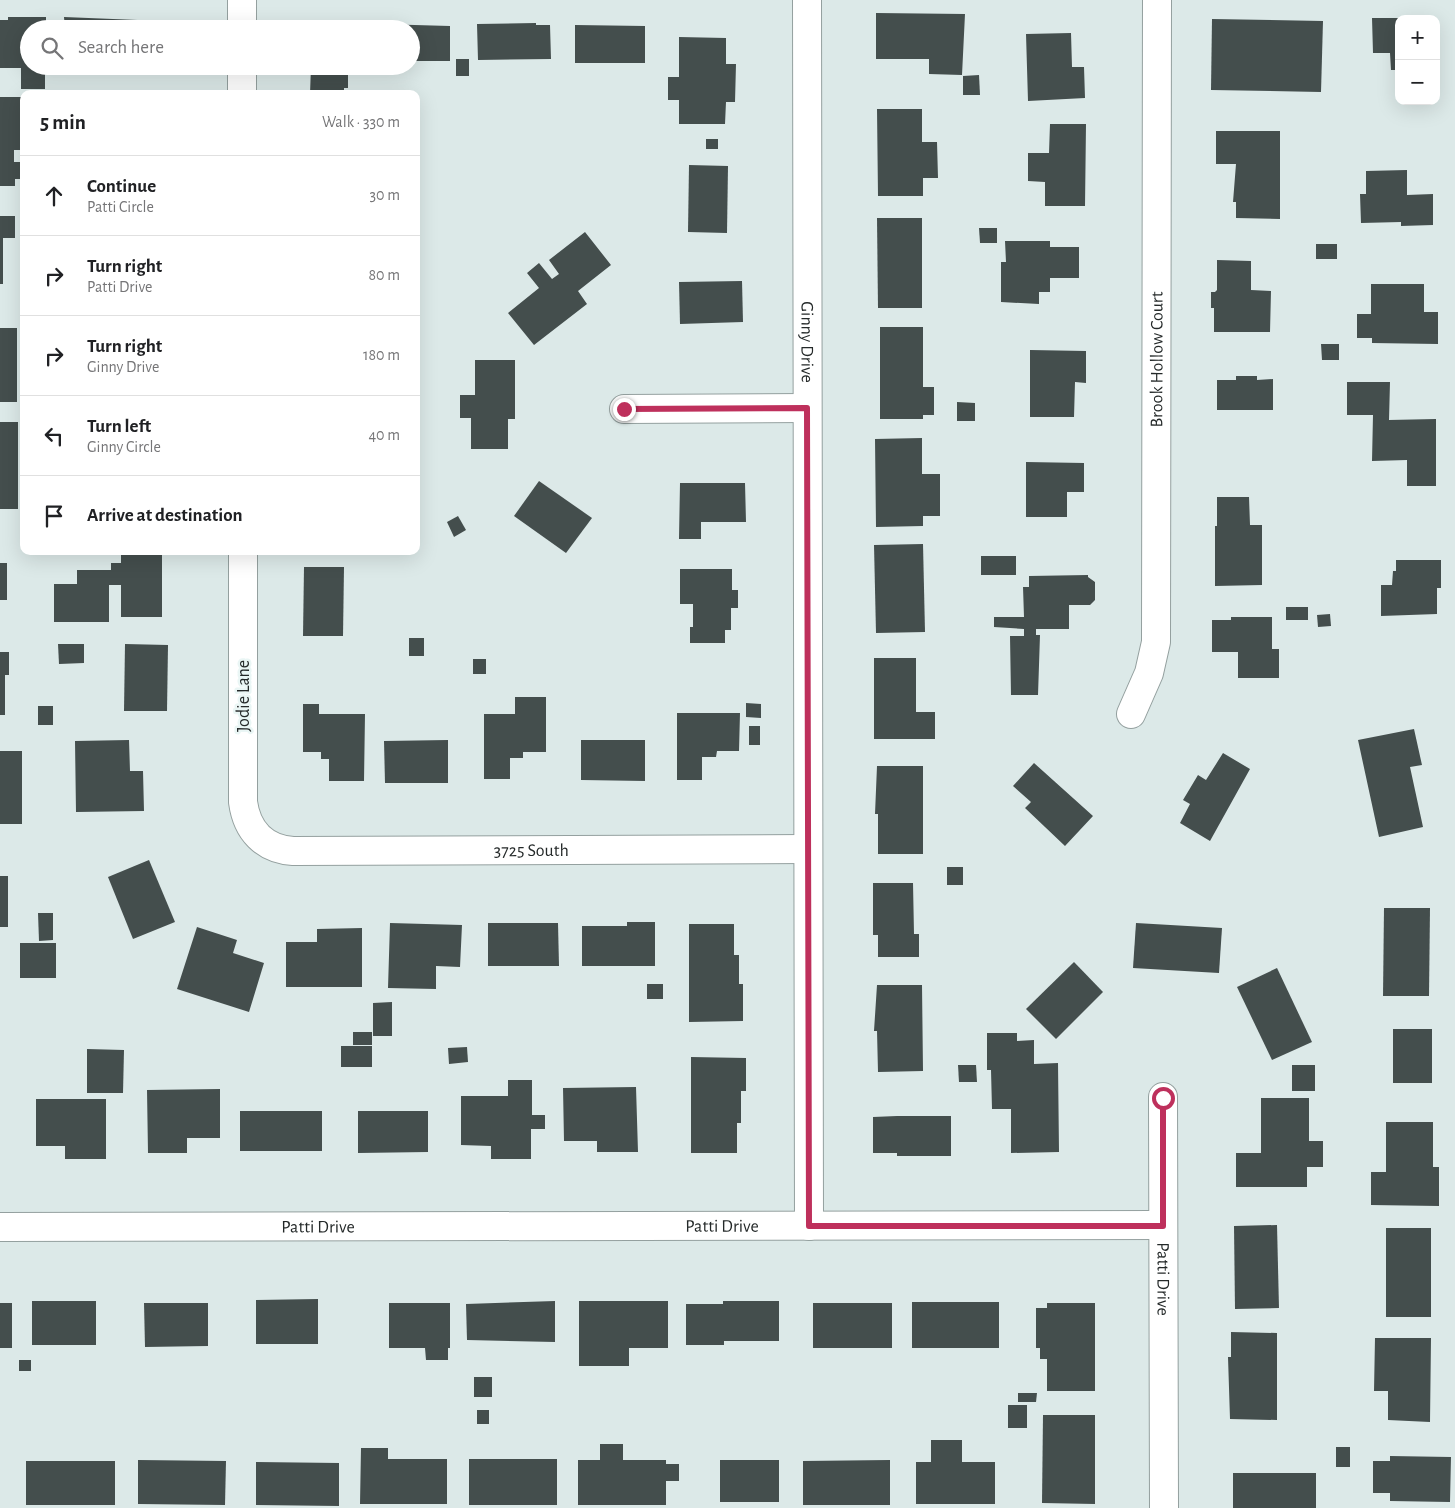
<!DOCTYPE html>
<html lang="en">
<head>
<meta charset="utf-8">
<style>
  :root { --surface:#fff; --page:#f2f2f2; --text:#202124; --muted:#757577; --line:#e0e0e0 }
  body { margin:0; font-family:"Alegreya Sans",sans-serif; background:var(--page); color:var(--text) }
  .controls { position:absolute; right:15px; top:15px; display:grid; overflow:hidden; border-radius:10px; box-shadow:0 5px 20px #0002 }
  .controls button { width:45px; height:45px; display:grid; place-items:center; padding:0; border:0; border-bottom:1px solid var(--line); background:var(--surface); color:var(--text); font:25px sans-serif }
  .stop { position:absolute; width:15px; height:15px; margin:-11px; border:4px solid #be305c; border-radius:50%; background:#fff }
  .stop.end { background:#be305c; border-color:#fff; box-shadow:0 1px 5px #0008 }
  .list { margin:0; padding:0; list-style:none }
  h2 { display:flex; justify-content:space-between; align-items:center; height:65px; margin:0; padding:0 20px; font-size:21px }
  h2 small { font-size:16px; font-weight:400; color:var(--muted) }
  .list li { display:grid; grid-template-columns:32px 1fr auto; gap:15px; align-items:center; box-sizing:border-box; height:80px; padding:0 20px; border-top:1px solid var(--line) }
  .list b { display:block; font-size:19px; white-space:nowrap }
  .list p { margin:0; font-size:16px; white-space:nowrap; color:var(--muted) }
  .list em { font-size:16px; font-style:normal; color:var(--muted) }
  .icon { flex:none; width:28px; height:28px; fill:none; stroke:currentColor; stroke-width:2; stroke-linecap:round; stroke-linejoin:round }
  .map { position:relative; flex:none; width:1455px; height:1508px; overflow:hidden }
  .search { position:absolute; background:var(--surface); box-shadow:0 5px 20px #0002; left:20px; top:20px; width:400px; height:55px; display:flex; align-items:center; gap:12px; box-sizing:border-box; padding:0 18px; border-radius:28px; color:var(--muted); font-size:19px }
  .panel { position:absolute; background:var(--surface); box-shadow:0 5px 20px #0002; left:20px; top:90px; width:400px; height:465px; border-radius:10px }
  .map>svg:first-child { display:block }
</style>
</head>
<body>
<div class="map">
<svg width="1455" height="1508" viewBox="0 0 1455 1508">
  <rect width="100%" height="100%" fill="#dce9e8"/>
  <g fill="#444e4d">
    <polygon points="876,13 965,14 962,75 929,74 929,59 876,59"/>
    <polygon points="8,17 46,17 46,29 29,29 29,66 45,66 45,89 21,89 21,68 0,68 0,20 8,20"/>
    <polygon points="64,17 162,21 161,29 65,29"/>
    <polygon points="1372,18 1399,18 1399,70 1391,70 1390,53 1373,53"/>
    <polygon points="1212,19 1323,21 1321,92 1211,90"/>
    <polygon points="536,23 536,25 550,25 551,59 478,60 477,24"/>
    <polygon points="379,24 450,26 450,61 411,61 411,29 379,29"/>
    <polygon points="575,25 645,26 645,63 575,63"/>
    <polygon points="1071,33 1072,67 1084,67 1085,98 1028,101 1026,34"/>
    <polygon points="679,37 726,38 726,64 736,64 735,102 726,102 725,124 679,124 679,100 668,100 668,77 679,77"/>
    <rect x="456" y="59" width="13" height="17"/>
    <polygon points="311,66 348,66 348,88 344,88 344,94 310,94"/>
    <polygon points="979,75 980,95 963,95 963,76"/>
    <polygon points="0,97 24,97 24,150 14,150 14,162 24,162 24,179 15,179 15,186 0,186"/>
    <polygon points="877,109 922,109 922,142 937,142 938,178 923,178 923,196 878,196"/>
    <polygon points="1050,124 1086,124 1085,206 1045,206 1045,182 1028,181 1028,153 1049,153"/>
    <polygon points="1216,131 1280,131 1280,219 1236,218 1236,202 1233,202 1236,164 1216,164"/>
    <rect x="706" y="139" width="12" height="10"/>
    <polygon points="689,165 728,166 727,233 688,232"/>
    <polygon points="1407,170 1407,195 1433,194 1433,225 1401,226 1401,222 1361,223 1360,194 1366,194 1366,171"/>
    <polygon points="0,216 15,216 15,238 3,238 3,284 0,284"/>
    <polygon points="877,218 922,218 922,308 878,308"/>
    <polygon points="979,228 997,228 997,243 980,243"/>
    <polygon points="585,232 611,265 578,291 587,304 534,345 508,313 539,288 527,273 539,263 552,279 559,274 549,260"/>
    <polygon points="1005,241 1050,241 1050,247 1079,247 1079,278 1050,278 1050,292 1039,292 1039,304 1001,302 1001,262 1006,262"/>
    <rect x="1316" y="244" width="21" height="15"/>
    <polygon points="1217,260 1251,261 1251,290 1271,291 1270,332 1214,332 1214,308 1211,308 1211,292 1215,292 1217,290"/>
    <polygon points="742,281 743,322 680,324 679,282"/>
    <polygon points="1371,284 1424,284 1424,312 1438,312 1438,344 1372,343 1372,338 1357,338 1357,314 1371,314"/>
    <polygon points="880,327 923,327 923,387 934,387 934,415 923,415 923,419 880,419"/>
    <rect x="0" y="328" width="17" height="74"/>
    <polygon points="1321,344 1339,344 1339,360 1322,360"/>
    <polygon points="1030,350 1086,351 1086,383 1075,382 1074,417 1030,417"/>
    <polygon points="475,360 515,360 515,419 508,419 508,449 471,449 471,418 460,418 460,395 475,395"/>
    <polygon points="1236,376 1257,376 1257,380 1273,379 1273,410 1217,410 1217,380 1236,380"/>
    <polygon points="1347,382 1390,382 1389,420 1436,419 1436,486 1407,486 1407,460 1372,461 1373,415 1347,415"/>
    <polygon points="957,402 975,403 975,421 957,421"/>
    <rect x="0" y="422" width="18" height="87"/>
    <polygon points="922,438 922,474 940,474 940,516 923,516 923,526 876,527 875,439"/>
    <polygon points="1026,462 1084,463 1084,492 1067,492 1067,517 1026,517"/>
    <polygon points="539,481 592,518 566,553 514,516"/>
    <polygon points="680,483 745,483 746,522 701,522 701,539 679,539"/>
    <polygon points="1217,497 1249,497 1250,525 1262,525 1262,585 1215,586 1215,526 1217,526"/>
    <polygon points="458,516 466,530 454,537 447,522"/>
    <polygon points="923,544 925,632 876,633 874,545"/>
    <polygon points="121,551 162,551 162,617 121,617 121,585 109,585 109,622 54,622 54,584 77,584 77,570 111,570 111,563 121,563"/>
    <rect x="981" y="556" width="35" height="19"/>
    <polygon points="1396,560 1441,560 1441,588 1437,588 1437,614 1381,616 1381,585 1392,585 1393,571 1396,571"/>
    <rect x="0" y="563" width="7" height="37"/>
    <polygon points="304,567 344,567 343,636 303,636"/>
    <polygon points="680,569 732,569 732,590 738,590 738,608 731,608 731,630 725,630 725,643 690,643 690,627 693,627 693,604 680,604"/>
    <polygon points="1088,575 1088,577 1095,582 1095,600 1090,605 1069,605 1069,629 1036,629 1036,635 1040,635 1038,695 1011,695 1010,636 1024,636 1024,629 994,627 994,617 1024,617 1023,587 1029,587 1029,576"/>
    <rect x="1286" y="607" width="22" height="13"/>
    <polygon points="1330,614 1331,626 1318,627 1317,615"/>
    <polygon points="1231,617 1272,617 1272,649 1279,649 1279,678 1238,678 1238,652 1212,652 1212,620 1231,620"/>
    <rect x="409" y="638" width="15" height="18"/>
    <polygon points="58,644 84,644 84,663 59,664"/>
    <polygon points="125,644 168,645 167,711 124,711"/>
    <polygon points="0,652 9,652 9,675 5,675 5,715 0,715"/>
    <polygon points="874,658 916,658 916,712 935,712 935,739 874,739"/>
    <rect x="473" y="659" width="13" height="15"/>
    <polygon points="515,697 546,697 546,752 523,752 523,758 510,758 510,779 484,779 484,714 515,714"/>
    <polygon points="746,703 761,704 761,718 746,717"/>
    <polygon points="303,704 319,704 319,714 365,714 364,781 329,781 329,759 321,759 321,752 303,752"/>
    <rect x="38" y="706" width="15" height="19"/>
    <polygon points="677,713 740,713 739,751 717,751 716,757 702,757 702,780 677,780"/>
    <rect x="749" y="726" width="11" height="19"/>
    <polygon points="1414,729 1422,765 1410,767 1423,827 1379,837 1358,740"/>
    <polygon points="129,740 130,771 143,771 144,811 76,812 75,741"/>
    <polygon points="448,740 448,783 385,783 384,741"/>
    <polygon points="581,740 645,740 645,781 581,780"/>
    <rect x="0" y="751" width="22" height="73"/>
    <polygon points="1223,753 1250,769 1210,841 1180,823 1190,804 1183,800 1198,775 1206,780"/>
    <polygon points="1034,763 1093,816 1065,846 1025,808 1031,802 1013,786"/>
    <polygon points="877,766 923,766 923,854 878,854 878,814 875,814"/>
    <polygon points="149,860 175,922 133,939 108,877"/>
    <rect x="947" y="867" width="16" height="18"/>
    <rect x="0" y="876" width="8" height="51"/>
    <polygon points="873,883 913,883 914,934 919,934 919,957 878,957 878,935 873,935"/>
    <polygon points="1384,908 1430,908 1429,996 1383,996"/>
    <polygon points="38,913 53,913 53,940 39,941"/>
    <polygon points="627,922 655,922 655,966 582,966 582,926 627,926"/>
    <polygon points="390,923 462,925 460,967 436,966 436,989 388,988"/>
    <polygon points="488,923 558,923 559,966 488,966"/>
    <polygon points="1136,923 1222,928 1219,973 1133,968"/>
    <polygon points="689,924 734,924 734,955 739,955 739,984 743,984 743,1021 689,1022"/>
    <polygon points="197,927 237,940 233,953 264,963 249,1012 177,989"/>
    <polygon points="362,928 362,987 286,987 286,942 317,942 317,929"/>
    <rect x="20" y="943" width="36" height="35"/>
    <polygon points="1074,962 1103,992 1056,1039 1026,1009"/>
    <polygon points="1277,968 1312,1042 1272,1060 1237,987"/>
    <rect x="647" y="984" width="16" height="15"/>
    <polygon points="877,985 922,985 923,1071 878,1072 877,1031 874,1031"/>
    <polygon points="392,1002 392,1036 373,1036 373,1003"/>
    <rect x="1393" y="1029" width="39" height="54"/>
    <rect x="353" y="1032" width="19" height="13"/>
    <polygon points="987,1033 1017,1033 1017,1041 1034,1040 1034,1064 1058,1063 1059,1152 1011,1153 1011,1109 992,1109 991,1070 987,1070"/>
    <rect x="341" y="1046" width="31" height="21"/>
    <polygon points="467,1047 468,1062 449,1064 448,1048"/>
    <polygon points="87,1049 124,1050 123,1093 87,1093"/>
    <polygon points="691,1057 746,1058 746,1091 741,1091 741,1123 737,1123 737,1153 691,1153"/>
    <polygon points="958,1065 976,1065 977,1082 959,1082"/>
    <rect x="1292" y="1065" width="23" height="26"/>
    <polygon points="508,1080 532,1080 532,1115 545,1115 545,1129 531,1129 531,1159 491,1159 491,1146 461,1145 461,1096 508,1096"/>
    <polygon points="636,1087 638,1152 597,1152 597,1141 564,1141 563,1088"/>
    <polygon points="220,1089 220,1138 187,1138 187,1153 148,1153 147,1090"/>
    <polygon points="1261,1098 1309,1098 1309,1141 1323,1141 1323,1167 1307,1167 1307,1187 1236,1187 1236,1153 1261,1153"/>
    <polygon points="36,1099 106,1099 106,1159 65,1159 65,1146 36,1146"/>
    <rect x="240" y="1111" width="82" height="40"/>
    <polygon points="358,1111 428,1111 428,1152 358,1153"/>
    <polygon points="897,1116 951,1116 951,1156 897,1156 897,1153 873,1153 873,1117"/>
    <polygon points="1386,1122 1433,1122 1433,1167 1439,1167 1439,1206 1371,1205 1371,1172 1386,1172"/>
    <polygon points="1277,1225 1279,1308 1235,1309 1234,1226"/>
    <rect x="1386" y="1228" width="45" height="89"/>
    <polygon points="318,1299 318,1344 256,1344 256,1300"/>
    <rect x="32" y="1301" width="64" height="44"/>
    <polygon points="555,1301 555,1342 467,1340 466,1304"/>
    <polygon points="579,1301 668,1301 668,1348 629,1348 629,1366 579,1366"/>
    <polygon points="723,1301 779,1301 779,1341 724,1341 724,1345 686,1345 686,1304 723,1304"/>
    <rect x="912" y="1302" width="87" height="46"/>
    <rect x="0" y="1303" width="12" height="45"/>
    <polygon points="144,1303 208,1303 208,1346 145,1347"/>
    <polygon points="389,1303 450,1303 450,1348 448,1348 448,1360 426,1360 425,1348 389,1348"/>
    <rect x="813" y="1303" width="79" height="45"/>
    <polygon points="1047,1303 1095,1303 1095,1391 1047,1391 1047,1359 1040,1359 1040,1348 1036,1348 1036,1308 1047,1308"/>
    <polygon points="1231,1332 1277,1333 1277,1420 1230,1419 1228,1357 1231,1357"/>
    <polygon points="1375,1338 1431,1338 1430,1422 1388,1420 1388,1391 1374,1391"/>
    <rect x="19" y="1360" width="12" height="11"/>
    <rect x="474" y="1377" width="18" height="20"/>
    <polygon points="1018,1393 1037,1393 1036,1402 1018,1402"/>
    <rect x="1008" y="1405" width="19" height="23"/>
    <rect x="477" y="1410" width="12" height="14"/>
    <polygon points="1043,1415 1095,1415 1095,1504 1042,1503"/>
    <polygon points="931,1440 962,1440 962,1462 995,1462 995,1504 916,1504 916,1462 931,1462"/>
    <polygon points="600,1444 623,1444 623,1460 666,1460 666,1464 679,1464 679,1481 666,1481 666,1505 578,1505 578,1460 600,1460"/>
    <rect x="1336" y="1447" width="14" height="20"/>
    <polygon points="361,1448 388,1448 388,1459 447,1459 447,1504 360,1504"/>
    <polygon points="1390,1456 1451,1457 1450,1502 1390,1501 1390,1493 1373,1493 1373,1461 1390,1461"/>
    <rect x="469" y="1459" width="88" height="46"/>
    <polygon points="138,1460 226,1461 225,1505 138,1504"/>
    <rect x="720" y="1460" width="59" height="42"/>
    <polygon points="890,1460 890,1505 803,1505 803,1461"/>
    <rect x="26" y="1461" width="89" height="44"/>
    <polygon points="256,1462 339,1463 339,1506 256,1505"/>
    <rect x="1233" y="1473" width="83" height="35"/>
  </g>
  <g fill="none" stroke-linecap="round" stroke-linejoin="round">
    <defs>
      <g id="minor">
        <polyline points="242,0 242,29"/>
        <path id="s1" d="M 807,0 L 809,1226"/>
        <polyline points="242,66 242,94"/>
        <polyline points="624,409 807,408"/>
        <path id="s2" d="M 243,551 L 243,802 C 247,831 264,849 293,851 L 808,849"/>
        <path id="s3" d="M 1131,714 L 1149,673 L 1156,642 L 1157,0"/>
        <path id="s4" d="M 1163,1097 L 1164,1508"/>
        <path id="s5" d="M 0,1227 L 1163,1225"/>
      </g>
    </defs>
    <use href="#minor" stroke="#94a09f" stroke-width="30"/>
    <use href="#minor" stroke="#fff" stroke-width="28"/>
  </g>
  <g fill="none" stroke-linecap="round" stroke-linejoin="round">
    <polyline stroke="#be305c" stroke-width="6" points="624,409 807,408 809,1226 1163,1226 1163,1098"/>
  </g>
  <g text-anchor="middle" stroke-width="5" stroke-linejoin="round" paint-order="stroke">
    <g font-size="18" fill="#242929" stroke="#eaf6f5">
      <text dy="6" stroke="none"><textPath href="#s1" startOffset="342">Ginny Drive</textPath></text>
      <text dy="6" stroke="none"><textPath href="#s3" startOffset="359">Brook Hollow Court</textPath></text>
      <text transform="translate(243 696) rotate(-90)" y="6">Jodie Lane</text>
      <text dy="6" stroke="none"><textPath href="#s2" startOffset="566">3725 South</textPath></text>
      <text dy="6" stroke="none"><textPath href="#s5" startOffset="722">Patti Drive</textPath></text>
      <text dy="6" stroke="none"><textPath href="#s5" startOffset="318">Patti Drive</textPath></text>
      <text dy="6" stroke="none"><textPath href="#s4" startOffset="182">Patti Drive</textPath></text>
    </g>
  </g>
</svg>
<div class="controls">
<button>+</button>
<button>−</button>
</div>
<div class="stop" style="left:1163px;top:1098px"></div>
<div class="stop end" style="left:624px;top:409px"></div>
<div class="search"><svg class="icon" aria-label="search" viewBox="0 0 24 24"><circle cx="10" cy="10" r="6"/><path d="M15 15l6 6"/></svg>Search here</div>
<section class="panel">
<h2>5 min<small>Walk · 330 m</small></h2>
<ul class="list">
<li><svg class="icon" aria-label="ahead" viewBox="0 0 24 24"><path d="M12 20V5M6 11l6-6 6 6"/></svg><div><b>Continue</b><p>Patti Circle</p></div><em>30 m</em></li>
<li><svg class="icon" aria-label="right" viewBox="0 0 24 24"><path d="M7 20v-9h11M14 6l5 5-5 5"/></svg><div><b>Turn right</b><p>Patti Drive</p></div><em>80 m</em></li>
<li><svg class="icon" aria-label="right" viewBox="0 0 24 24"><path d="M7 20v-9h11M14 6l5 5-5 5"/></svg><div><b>Turn right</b><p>Ginny Drive</p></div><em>180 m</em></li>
<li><svg class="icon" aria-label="left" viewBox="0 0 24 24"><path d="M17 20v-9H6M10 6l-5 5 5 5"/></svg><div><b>Turn left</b><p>Ginny Circle</p></div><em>40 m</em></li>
<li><svg class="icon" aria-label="arrive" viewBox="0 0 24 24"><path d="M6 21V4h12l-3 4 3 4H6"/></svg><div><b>Arrive at destination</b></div></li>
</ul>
</section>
</div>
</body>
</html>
